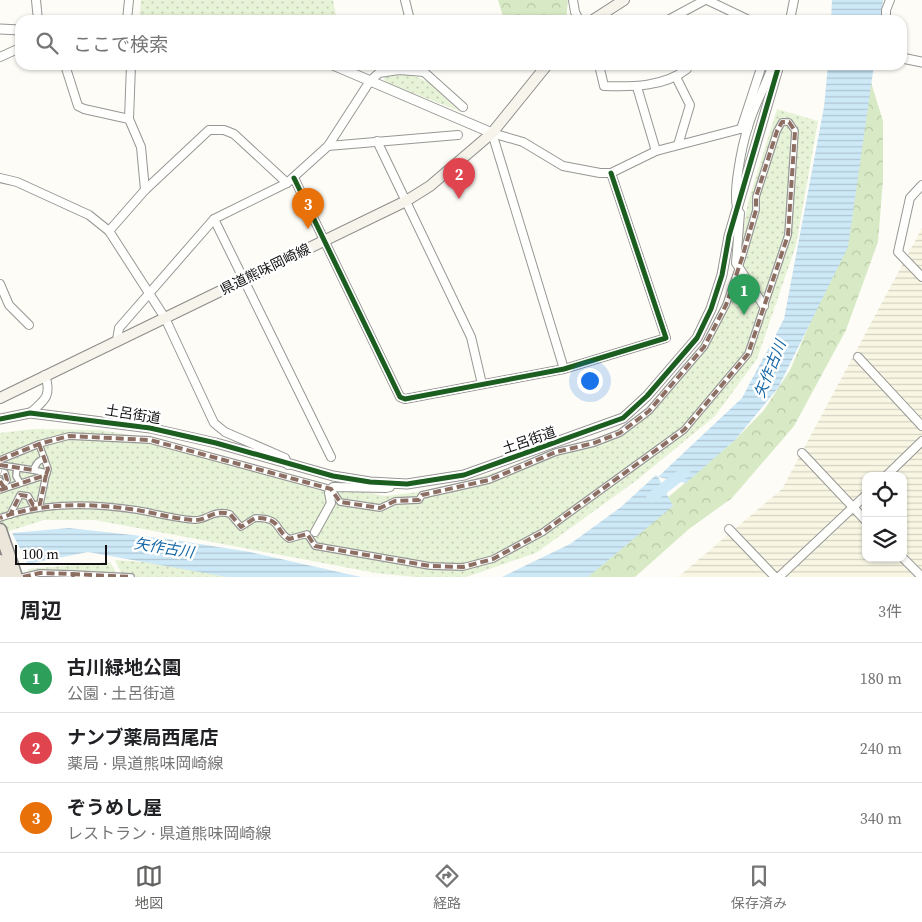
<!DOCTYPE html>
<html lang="ja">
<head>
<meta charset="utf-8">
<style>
  :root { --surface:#fff; --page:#f2f2f2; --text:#202124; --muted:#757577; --line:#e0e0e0; --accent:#646362 }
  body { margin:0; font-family:"Source Serif 4","Noto Sans JP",serif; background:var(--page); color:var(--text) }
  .controls { position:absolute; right:15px; bottom:15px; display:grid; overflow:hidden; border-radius:10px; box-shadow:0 1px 4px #0004 }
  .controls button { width:45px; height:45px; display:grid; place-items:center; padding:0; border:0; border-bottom:1px solid var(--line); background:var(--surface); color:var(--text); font:25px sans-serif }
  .scale { position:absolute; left:15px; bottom:12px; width:92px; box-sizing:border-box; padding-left:5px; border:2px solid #111; border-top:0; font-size:14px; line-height:18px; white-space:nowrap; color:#111; -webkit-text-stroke:4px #fff; paint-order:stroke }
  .you { position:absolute; left:589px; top:380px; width:18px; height:18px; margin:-12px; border:4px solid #fff; border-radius:50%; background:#1a73e8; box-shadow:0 0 0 8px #1a73e833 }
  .badge { display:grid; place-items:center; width:32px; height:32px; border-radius:50%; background:var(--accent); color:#fff; font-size:16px; font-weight:700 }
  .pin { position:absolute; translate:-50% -41px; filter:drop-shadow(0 1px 2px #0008) }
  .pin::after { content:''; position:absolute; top:26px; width:18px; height:15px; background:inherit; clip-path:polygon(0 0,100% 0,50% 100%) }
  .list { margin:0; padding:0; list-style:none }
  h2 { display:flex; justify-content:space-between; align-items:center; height:65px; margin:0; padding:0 20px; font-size:21px }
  h2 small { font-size:16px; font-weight:400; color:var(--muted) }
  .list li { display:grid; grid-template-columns:32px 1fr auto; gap:15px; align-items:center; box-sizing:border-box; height:70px; padding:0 20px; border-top:1px solid var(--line) }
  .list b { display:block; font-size:19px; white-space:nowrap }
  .list p { margin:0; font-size:16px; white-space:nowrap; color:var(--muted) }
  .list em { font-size:16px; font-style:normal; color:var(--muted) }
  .icon { flex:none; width:28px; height:28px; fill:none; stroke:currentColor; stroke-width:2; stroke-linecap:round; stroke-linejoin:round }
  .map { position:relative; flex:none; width:922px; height:577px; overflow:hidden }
  .search { position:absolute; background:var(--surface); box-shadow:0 1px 4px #0004; left:15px; right:15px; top:15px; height:55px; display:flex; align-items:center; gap:12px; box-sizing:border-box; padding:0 18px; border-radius:15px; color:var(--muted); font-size:19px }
  .sheet { height:275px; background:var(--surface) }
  nav { display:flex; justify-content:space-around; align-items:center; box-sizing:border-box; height:70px; border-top:1px solid var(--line); background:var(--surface); font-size:14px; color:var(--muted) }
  nav a { display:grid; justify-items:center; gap:2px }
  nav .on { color:var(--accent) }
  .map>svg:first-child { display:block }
</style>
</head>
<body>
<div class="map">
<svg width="922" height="577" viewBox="0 0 922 577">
  <defs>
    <pattern id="farmland-rules" width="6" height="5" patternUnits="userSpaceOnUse" patternTransform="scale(1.25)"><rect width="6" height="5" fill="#f9f7e4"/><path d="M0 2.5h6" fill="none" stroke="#d4d3c3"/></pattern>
    <pattern id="forest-crowns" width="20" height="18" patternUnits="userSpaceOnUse" patternTransform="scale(1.25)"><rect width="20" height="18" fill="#d8eac5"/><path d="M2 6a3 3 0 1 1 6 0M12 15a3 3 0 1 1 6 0" fill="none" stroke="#b8c8a8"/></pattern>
    <pattern id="park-dots" width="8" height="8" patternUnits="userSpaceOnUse" patternTransform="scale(1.25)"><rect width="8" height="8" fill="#e7f3d7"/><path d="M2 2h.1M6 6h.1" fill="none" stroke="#c5cfb8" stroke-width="1.8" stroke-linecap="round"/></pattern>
    <pattern id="water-rules" width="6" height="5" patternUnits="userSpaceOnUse" patternTransform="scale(1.25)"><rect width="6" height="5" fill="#cde8f7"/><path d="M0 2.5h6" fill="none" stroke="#afc6d3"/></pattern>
  </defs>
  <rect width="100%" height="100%" fill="#fdfcf7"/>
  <path fill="url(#farmland-rules)" fill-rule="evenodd" d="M 922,228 L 922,577 L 678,577 L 782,489 ZM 866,476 L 903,476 L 903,558 L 866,558 Z"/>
  <g fill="url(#forest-crowns)">
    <polygon points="498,0 568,0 566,20 504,20"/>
    <polygon points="866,66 883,121 883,180 878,242 846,330 794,426 732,498 689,529 635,577 575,577 735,440 764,410 790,370 810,323"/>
  </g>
  <g fill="url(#park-dots)">
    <polygon points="141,0 333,0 337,20 139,20"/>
    <polygon points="407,73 430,83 459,111 385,82 384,77"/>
    <polygon points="777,109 818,121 796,245 757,359 715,416 637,480 536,553 466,577 415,577 376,573 95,520 44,520 0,534 0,433 34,429 100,430 149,438 327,484 385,496 441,489 592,442 637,420 699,351 735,278 748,202"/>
    <polygon points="115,560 232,568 272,577 123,577"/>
    <polygon points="110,562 119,577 32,577 28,569"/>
  </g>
  <g fill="url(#water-rules)">
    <polygon points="832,0 883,0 880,20 831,20"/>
    <polygon points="828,65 874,65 848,247 778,388 735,440 686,483 658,477 673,506 588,577 502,577 570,544 621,507 656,475 658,477 742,398 784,319 824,107"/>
    <polygon points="69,528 168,539 250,552 361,577 227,577 88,552 28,564 12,533"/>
  </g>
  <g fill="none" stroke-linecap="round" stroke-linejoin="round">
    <polyline stroke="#cde8f7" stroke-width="11" points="652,497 685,472"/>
    <defs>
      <g id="pedestrian">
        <polyline points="39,444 48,469 46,475"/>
        <polyline points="44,458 38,462 33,470 47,473"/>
        <path d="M 0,460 L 39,444 L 69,436 L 150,440 L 331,489 L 340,502 L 380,508 L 395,501 L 419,500 L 422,495 L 489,480 L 556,452 L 594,443 L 620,433 L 649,411 L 704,347 L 726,305 L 742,258 L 756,210 L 756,197 L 777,131 L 782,122 L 789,122 L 795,131 L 788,235 L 748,354 L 684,430 L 543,532 L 493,559 L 463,567 L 430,566 L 315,546 L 307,534 L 289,539 C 274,529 282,518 255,518 L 241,527 L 230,514 C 212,509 207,521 194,520 C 175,519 155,513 137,510 C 92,503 43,502 0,518"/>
        <polyline points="0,465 33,470"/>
        <polyline points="17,468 16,476 20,483"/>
        <polyline points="0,481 3,486 7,480 5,473 1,472"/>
        <polyline points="0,490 46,475 40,504 33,505 28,496 20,495 10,515"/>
        <polyline points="72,574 131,577"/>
        <polyline points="23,577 40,573 72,574 74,576"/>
      </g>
      <g id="minor">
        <polyline points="36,0 38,20"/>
        <polyline points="405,0 410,20"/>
        <polyline points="573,0 575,12 579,20"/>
        <polyline points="707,0 749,20"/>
        <polyline points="127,20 129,0"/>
        <polyline points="668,20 705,0"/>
        <polyline points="790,20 794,0"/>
        <polyline points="886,20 886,10 890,0"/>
        <polyline points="0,57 20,48"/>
        <polyline points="65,65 78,106 84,109 129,119"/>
        <polyline points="131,65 129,119 141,147 145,190"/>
        <polyline points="423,65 424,72 463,107"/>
        <path d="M 599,65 L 604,86 C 632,87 664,87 687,69"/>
        <polyline points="676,77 690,105 678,145"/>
        <polyline points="637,87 656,151"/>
        <polyline points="741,129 762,65"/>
        <polyline points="492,133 523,142 563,166 600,173 611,173 656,151 748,127"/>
        <polyline points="492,133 564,369"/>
        <polyline points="377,141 471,337 482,384"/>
        <polyline points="328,146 458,135"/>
        <polyline points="0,178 17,182 89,215 109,231 165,318 214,423 225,432 285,458 288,465"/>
        <polyline points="294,178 400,397 405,399 564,369 666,338 611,173"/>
        <polyline points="922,185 910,198 898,252 922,277"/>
        <polyline points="214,219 331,457"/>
        <polyline points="109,231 145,190 209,130 224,130 234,134 287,183"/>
        <polyline points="0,284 9,305 29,325"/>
        <path d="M 764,306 L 736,263 L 740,213 C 729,204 743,142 748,127 C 753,108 764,89 771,70 L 778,65"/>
        <polyline points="117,340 119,328 214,219 287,183 328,146 370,81 379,73 399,70 424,72"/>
        <polyline points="858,357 922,426"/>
        <path d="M 30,413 C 45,400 52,396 45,375"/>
        <polyline points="802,453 866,521"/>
        <polyline points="886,476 922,441"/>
        <polyline points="729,529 775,577"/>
        <polyline points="315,532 331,503 329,493 333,487 386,488 390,487 391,483"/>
        <polyline points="903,558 922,577"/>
        <polyline points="779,577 866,495"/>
      </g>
      <g id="tertiary">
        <polyline points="0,29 20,30"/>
        <polyline points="902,58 922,62"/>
        <polyline points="333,65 492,133"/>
        <polyline points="0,419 30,413 150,428 216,443 333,476 370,482 407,484 464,475 623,418 647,396 697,338 711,309 722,275 729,236 779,65"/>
      </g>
      <g id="secondary">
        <polyline points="593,20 624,0"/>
        <polyline points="0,398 406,201 430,186 492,133 547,65"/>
      </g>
      <g id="trunk">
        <polyline points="0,530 16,577"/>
        <polyline points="0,561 5,577"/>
      </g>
    </defs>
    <use href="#pedestrian" stroke="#979795" stroke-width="8"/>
    <use href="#minor" stroke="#979795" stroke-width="10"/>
    <use href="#tertiary" stroke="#979795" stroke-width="11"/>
    <use href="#secondary" stroke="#8e8d8b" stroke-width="12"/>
    <use href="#trunk" stroke="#858482" stroke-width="15"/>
    <use href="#pedestrian" stroke="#fffffe" stroke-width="5.5"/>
    <use href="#minor" stroke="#fffffe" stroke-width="8"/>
    <use href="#tertiary" stroke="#fffffe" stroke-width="9"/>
    <use href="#secondary" stroke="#f6f4eb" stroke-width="10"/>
    <use href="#trunk" stroke="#ece5da" stroke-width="12"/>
    <g stroke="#8d6e63" stroke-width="4" stroke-dasharray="8 4" stroke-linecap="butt">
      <polyline points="39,444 48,469 46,475"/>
      <path d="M 0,460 L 39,444 L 69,436 L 150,440 L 331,489 L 340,502 L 380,508 L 395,501 L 419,500 L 422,495 L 489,480 L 556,452 L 594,443 L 620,433 L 649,411 L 704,347 L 726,305 L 742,258 L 756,210 L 756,197 L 777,131 L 782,122 L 789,122 L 795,131 L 788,235 L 748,354 L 684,430 L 543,532 L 493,559 L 463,567 L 430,566 L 315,546 L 307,534 L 289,539 C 274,529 282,518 255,518 L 241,527 L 230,514 C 212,509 207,521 194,520 C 175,519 155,513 137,510 C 92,503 43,502 0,518"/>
      <polyline points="0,465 33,470"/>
      <polyline points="0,481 3,486 7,480 5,473 1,472"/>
      <polyline points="0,490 46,475 40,504 33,505 28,496 20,495 10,515"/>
      <polyline points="72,574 131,577"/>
      <polyline points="23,577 40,573 72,574 74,577"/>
    </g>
    <defs>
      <g id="cycleway">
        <polyline points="294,178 400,397 405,399 564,369 666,338 611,173"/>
        <polyline points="0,419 30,413 150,428 216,443 333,476 370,482 407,484 464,475 623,418 647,396 697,338 711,309 722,275 729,236 779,65"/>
      </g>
    </defs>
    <use href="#cycleway" stroke="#fff" stroke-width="8"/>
    <use href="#cycleway" stroke="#1b5e20" stroke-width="5"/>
  </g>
  <g text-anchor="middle" stroke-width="5" stroke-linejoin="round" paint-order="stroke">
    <g font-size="14" fill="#111" stroke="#fff">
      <text transform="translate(265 269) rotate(-26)" y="5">県道熊味岡崎線</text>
      <text transform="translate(133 414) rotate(9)" y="5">土呂街道</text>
      <text transform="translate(529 440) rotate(-19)" y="5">土呂街道</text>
    </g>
    <g font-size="15" font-style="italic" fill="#1768a6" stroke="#fff">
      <text transform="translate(770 369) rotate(-68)" y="5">矢作古川</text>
      <text transform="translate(164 548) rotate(9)" y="5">矢作古川</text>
    </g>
  </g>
</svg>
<div class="controls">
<button><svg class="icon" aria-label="locate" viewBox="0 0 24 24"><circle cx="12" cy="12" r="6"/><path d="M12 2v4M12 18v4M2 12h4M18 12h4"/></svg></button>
<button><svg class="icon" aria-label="layers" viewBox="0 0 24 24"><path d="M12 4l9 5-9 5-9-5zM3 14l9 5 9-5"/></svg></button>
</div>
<div class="scale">100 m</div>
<div class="you"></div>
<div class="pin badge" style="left:744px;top:315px;background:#2e9e5b">1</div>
<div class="pin badge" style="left:459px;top:199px;background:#e0444e">2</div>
<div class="pin badge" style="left:308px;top:229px;background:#e8710a">3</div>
<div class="search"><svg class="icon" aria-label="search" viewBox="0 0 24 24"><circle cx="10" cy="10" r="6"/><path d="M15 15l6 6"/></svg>ここで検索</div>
</div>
<section class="sheet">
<h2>周辺<small>3件</small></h2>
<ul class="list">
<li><span class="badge" style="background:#2e9e5b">1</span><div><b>古川緑地公園</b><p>公園 · 土呂街道</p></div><em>180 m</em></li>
<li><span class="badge" style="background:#e0444e">2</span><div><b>ナンブ薬局西尾店</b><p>薬局 · 県道熊味岡崎線</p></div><em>240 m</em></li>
<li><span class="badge" style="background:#e8710a">3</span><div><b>ぞうめし屋</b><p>レストラン · 県道熊味岡崎線</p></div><em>340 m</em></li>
</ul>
</section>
<nav>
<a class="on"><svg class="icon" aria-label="map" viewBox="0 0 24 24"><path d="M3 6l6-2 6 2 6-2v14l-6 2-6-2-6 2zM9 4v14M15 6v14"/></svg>地図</a>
<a><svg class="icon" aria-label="directions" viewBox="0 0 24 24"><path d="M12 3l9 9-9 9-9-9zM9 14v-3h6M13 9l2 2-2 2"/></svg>経路</a>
<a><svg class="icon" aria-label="saved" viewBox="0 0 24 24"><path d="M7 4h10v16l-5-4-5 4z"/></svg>保存済み</a>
</nav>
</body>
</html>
